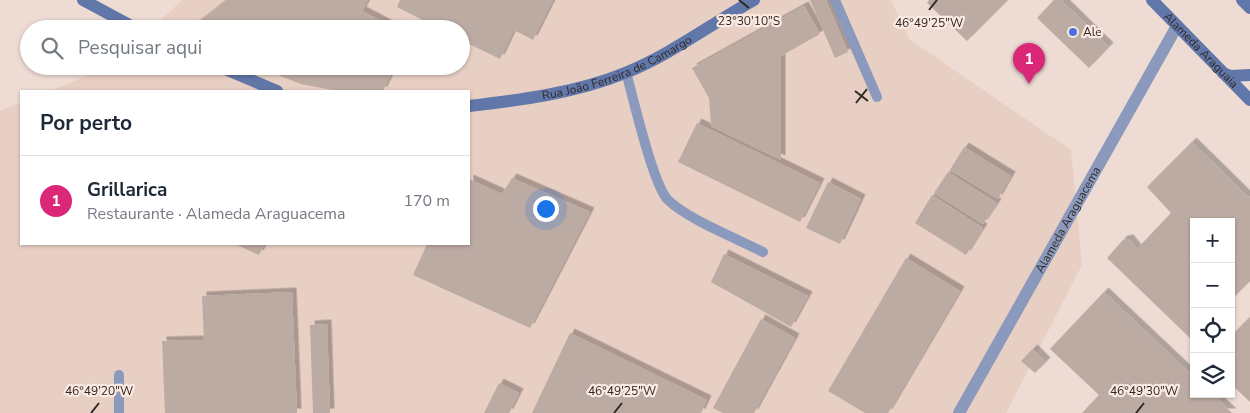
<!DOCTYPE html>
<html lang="pt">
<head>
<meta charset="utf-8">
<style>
  :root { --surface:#fff; --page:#f6f6f7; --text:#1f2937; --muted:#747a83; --line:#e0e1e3; --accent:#db2777 }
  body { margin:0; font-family:"Nunito Sans",sans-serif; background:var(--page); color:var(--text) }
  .controls { position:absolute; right:15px; bottom:15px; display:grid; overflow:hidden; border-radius:0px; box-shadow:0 1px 4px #0004 }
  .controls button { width:45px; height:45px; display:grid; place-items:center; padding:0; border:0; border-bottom:1px solid var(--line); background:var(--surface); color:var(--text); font:25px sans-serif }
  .you { position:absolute; left:545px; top:208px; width:18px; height:18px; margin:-12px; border:4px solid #fff; border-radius:50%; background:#1a73e8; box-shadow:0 0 0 8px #1a73e833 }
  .badge { display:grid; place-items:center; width:32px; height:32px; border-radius:50%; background:var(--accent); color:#fff; font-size:16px; font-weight:700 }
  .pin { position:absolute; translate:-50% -41px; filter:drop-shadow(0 1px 2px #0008) }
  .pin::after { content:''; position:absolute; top:26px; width:18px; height:15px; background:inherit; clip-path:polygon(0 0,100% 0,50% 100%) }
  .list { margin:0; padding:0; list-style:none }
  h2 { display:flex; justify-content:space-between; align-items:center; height:65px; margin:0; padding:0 20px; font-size:21px }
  h2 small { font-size:16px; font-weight:400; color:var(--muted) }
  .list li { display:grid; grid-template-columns:32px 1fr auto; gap:15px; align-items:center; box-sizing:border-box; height:90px; padding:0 20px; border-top:1px solid var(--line) }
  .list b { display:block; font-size:19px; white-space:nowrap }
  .list p { margin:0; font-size:16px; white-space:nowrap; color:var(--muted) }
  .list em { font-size:16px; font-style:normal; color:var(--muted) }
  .icon { flex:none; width:28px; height:28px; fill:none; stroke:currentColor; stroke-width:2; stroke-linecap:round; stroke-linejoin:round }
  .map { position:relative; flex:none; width:1250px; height:413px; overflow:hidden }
  .search { position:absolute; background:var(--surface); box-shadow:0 1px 4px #0004; left:20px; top:20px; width:450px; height:55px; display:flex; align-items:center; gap:12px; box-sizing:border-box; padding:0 18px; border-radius:28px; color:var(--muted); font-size:19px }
  .panel { position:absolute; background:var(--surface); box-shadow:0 1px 4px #0004; left:20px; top:90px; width:450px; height:155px; border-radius:0px }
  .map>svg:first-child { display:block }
</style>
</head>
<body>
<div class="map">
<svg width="1250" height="413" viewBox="0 0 1250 413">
  <defs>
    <filter id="shadow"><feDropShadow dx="4.5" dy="-4.5" stdDeviation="0" flood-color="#0004"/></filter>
  </defs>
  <rect width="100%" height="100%" fill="#eedcd4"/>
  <polygon fill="#e8cfc4" points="182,0 891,0 909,39 1071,150 1082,265 1006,413 0,413 0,111 21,102 21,244 469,244 469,91 50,91 110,66 461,66 461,29 151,29"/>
  <g fill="#bcaba3" filter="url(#shadow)">
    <polygon points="227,0 368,0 362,11 396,29 190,29"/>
    <polygon points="400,0 553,0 533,40 514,30 500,59 461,40 461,29 440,29 397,7"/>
    <polygon points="810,0 826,0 848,52 835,58"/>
    <polygon points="929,0 1008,0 967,41 927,3"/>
    <polygon points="1054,0 1061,0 1109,47 1089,68 1037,18"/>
    <polygon points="804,6 820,34 781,56 781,160 711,126 709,98 692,68"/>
    <polygon points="255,66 395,66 383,91 338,91 301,84"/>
    <polygon points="697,123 820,183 800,222 678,162"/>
    <polygon points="1192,142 1249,198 1250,196 1250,281 1231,300 1231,222 1194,222 1193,341 1107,258 1123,240 1129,239 1137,249 1171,213 1147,187"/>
    <polygon points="964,147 1011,176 998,199 950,170"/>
    <polygon points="948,172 997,203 983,224 934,193"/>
    <polygon points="512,178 590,212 530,328 413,275 427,244 469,244 469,179 502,194"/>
    <polygon points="828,182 861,199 840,244 806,228"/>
    <polygon points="932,195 983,228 966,255 915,223"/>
    <polygon points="235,244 264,244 259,255"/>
    <polygon points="724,254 808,296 791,327 711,282"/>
    <polygon points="906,258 960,291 888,413 865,413 828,391"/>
    <polygon points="292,292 297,413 165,413 162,341 204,340 202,296"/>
    <polygon points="1104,292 1194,377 1194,394 1212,394 1232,413 1082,413 1099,395 1050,349"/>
    <polygon points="1250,317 1250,402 1231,384 1231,336"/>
    <polygon points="761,319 795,338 754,413 723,413 713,408"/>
    <polygon points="327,324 330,413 313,413 310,325"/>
    <polygon points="570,333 707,400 701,413 532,413"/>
    <polygon points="1033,349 1046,362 1035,373 1021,361"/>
    <polygon points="499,383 519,393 509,413 484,413"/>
  </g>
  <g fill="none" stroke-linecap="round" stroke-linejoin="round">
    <g stroke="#8b9abc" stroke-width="10">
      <polyline points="835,0 877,97"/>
      <path d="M 626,72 C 633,97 653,185 668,200 C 689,220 736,238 763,252"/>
      <polyline points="119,375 119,413"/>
    </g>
    <path stroke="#8b9abc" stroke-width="12" id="s1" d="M 959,413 L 1177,26"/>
    <g stroke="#6277a9" stroke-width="12">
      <polyline points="83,0 137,29"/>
      <path id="s2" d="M 1152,0 L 1250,100"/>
      <polyline points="1242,0 1250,8"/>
      <polyline points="218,66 277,91"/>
      <polyline points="1223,73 1231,76 1250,75"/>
      <path id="s3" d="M 469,106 C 521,100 576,93 625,73 C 670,55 711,24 754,0"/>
    </g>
  </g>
  <path fill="none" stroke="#2f2926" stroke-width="2" d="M 739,0 L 749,8M 929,10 L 937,0M 855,91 L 868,101M 856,103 L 867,89M 91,413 L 99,403M 614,413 L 622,403M 1136,413 L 1144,403"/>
  <circle fill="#4970e3" stroke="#fce9e1" stroke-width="2" cx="1073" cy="32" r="5"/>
  <g text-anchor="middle" stroke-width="4.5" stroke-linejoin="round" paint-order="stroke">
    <g font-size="12" fill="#2f2926" stroke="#fce9e1" text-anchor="start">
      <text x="1083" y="36">Ale</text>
    </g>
    <g font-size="12" fill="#2f2926" stroke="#fce9e1">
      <text dy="4" stroke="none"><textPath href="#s2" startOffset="70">Alameda Araguaia</textPath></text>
      <text dy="4" stroke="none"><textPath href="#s3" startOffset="154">Rua João Ferreira de Camargo</textPath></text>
      <text dy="4" stroke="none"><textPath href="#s1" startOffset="222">Alameda Araguacema</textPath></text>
    </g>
  </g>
  <g font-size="12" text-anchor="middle" fill="#2f2926" stroke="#fce9e1" stroke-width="4.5" stroke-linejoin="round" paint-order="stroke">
    <text x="749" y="25">23°30'10"S</text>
    <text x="929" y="27">46°49'25"W</text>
    <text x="99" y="395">46°49'20"W</text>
    <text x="622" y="395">46°49'25"W</text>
    <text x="1144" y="395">46°49'30"W</text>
  </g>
</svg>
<div class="controls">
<button>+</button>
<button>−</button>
<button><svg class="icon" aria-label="locate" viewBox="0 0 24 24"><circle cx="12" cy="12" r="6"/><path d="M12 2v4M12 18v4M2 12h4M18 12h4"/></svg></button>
<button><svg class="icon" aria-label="layers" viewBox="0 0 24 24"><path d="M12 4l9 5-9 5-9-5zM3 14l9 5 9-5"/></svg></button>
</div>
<div class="you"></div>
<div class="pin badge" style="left:1029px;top:84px">1</div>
<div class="search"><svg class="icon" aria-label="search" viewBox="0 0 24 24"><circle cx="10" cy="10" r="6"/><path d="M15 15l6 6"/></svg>Pesquisar aqui</div>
<section class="panel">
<h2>Por perto<small></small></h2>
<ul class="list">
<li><span class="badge">1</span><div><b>Grillarica</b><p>Restaurante · Alameda Araguacema</p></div><em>170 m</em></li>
</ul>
</section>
</div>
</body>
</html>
